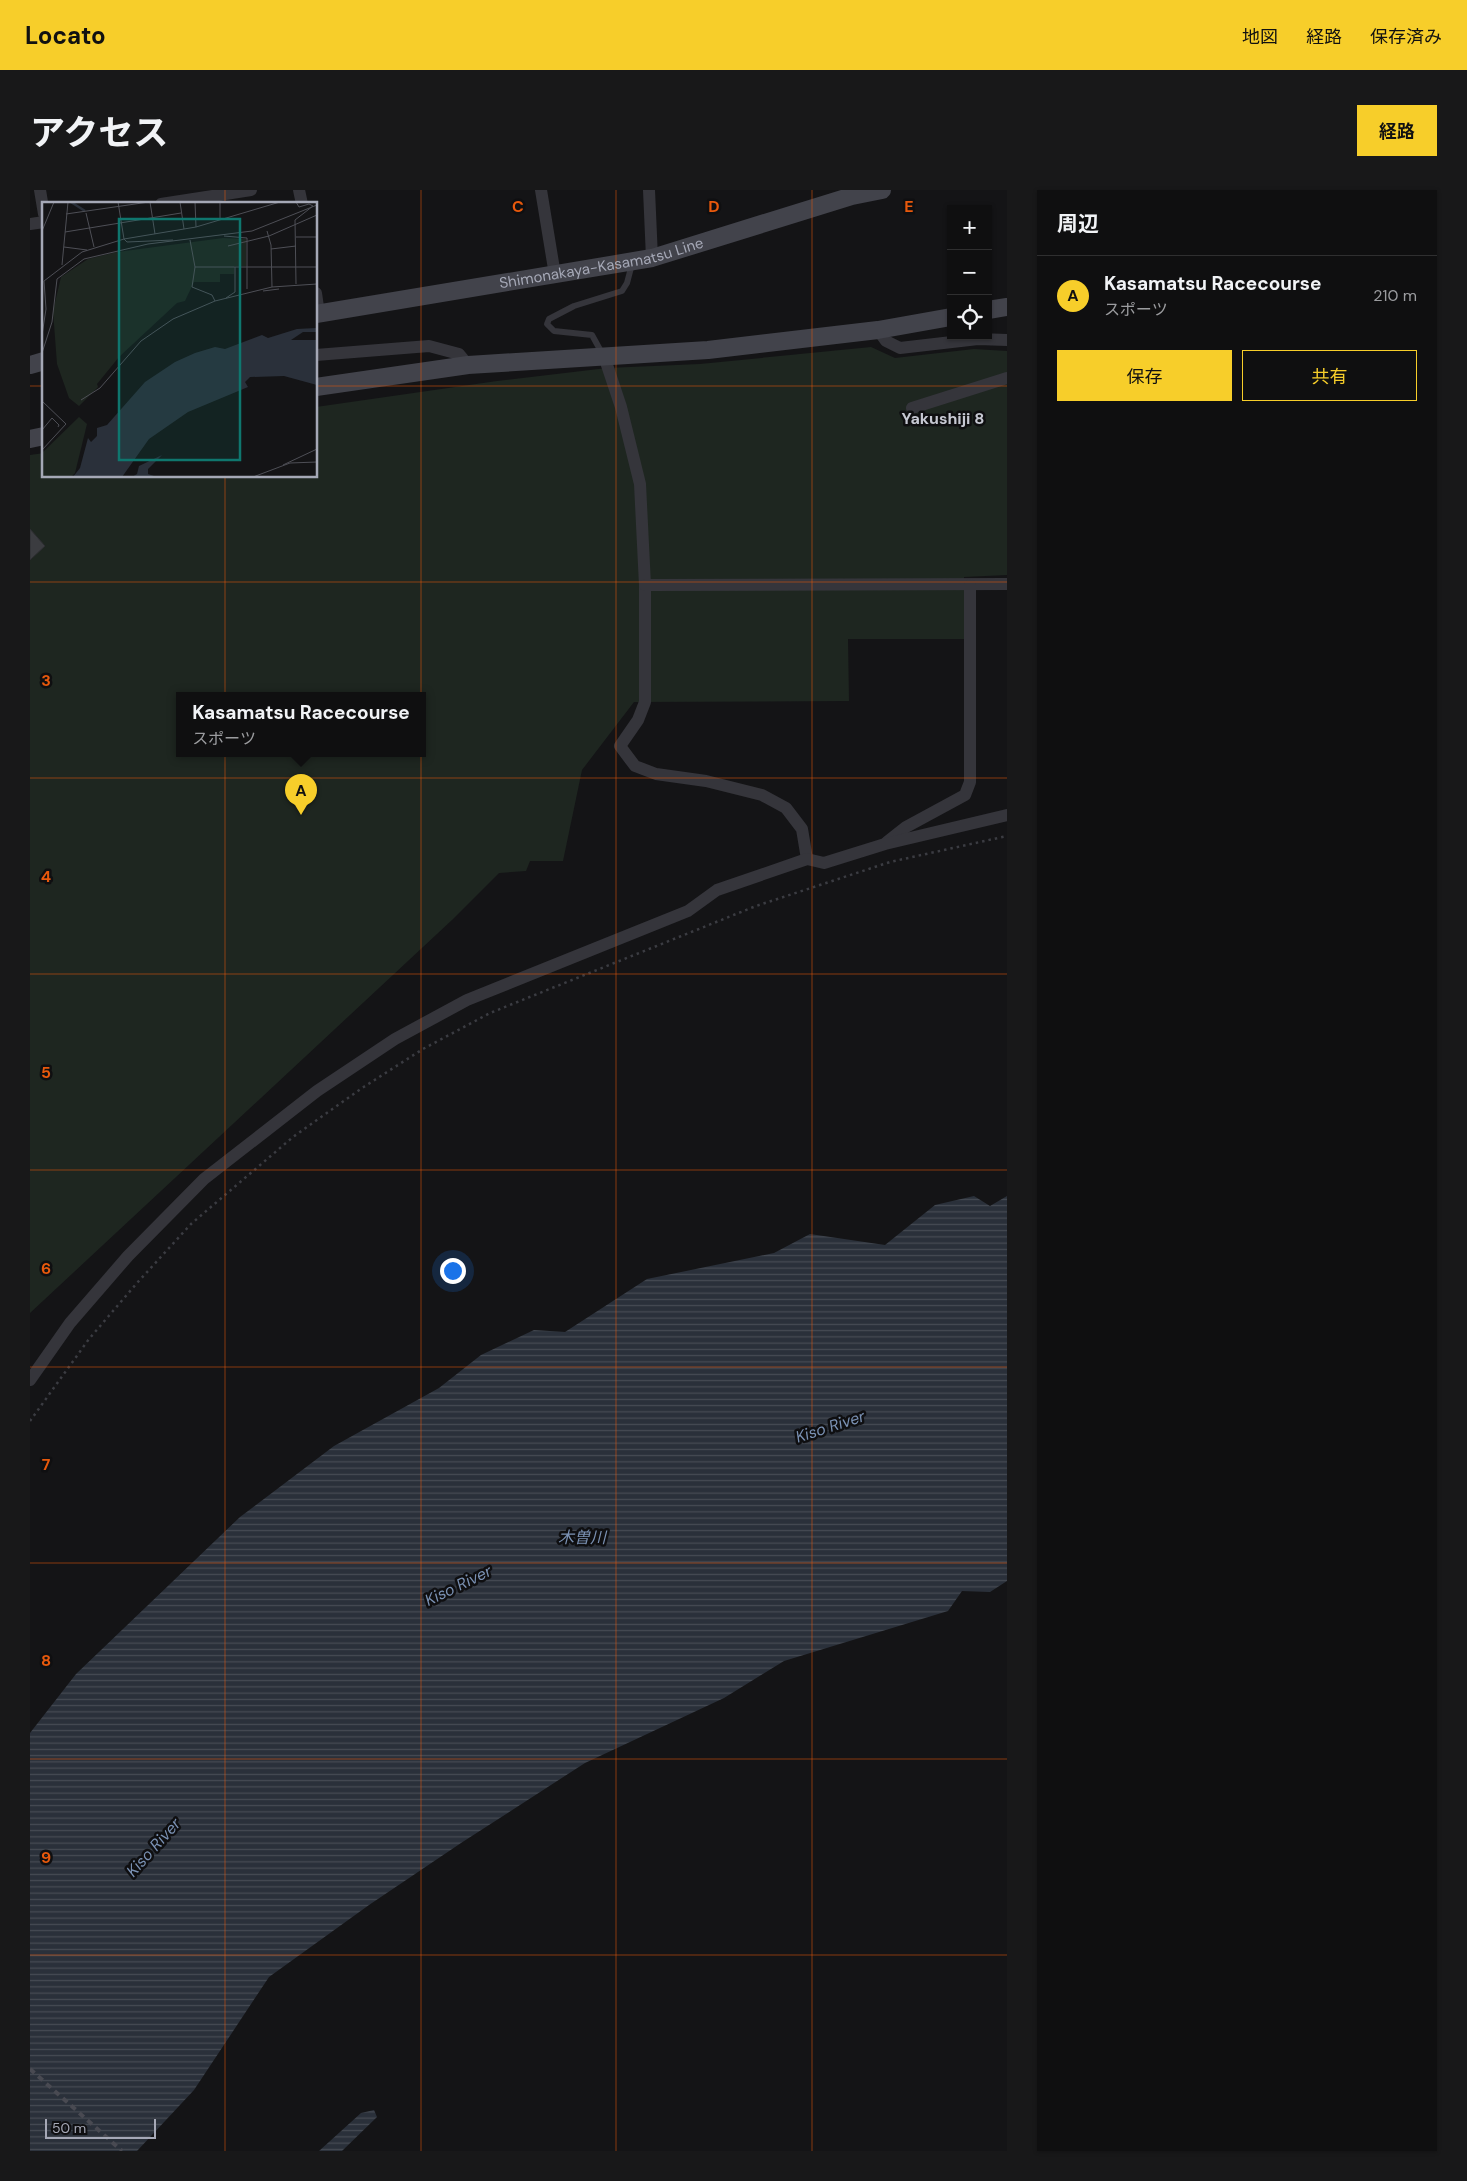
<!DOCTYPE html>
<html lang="ja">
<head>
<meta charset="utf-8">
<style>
  :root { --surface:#0f0f10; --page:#181819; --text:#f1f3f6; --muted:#9b9c9f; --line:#2f2f30; --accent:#f7ce2a }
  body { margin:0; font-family:"DM Sans","Noto Sans JP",sans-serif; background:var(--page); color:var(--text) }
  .controls { position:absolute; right:15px; top:15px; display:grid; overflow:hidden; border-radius:0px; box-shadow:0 1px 4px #0004 }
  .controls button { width:45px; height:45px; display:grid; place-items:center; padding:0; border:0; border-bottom:1px solid var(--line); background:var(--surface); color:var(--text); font:25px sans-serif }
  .scale { position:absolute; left:15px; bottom:12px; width:111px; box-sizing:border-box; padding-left:5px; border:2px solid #a5a8b6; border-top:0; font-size:14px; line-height:18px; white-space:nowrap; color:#a5a8b6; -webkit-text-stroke:4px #0f0f11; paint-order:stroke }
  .you { position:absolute; left:422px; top:1080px; width:18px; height:18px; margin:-12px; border:4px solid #fff; border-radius:50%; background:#1a73e8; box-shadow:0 0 0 8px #1a73e833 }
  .badge { display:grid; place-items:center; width:32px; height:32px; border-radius:50%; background:var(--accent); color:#111; font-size:16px; font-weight:700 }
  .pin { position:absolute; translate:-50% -41px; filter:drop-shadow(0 1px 2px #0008) }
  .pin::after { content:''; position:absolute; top:26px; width:18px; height:15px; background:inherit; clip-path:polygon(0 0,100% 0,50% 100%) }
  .popup { position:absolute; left:146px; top:502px; width:250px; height:65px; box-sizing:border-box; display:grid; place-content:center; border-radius:0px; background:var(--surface); filter:drop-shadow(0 1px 4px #0005); font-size:16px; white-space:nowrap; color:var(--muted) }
  .popup b { font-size:19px; color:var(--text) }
  .popup::after { content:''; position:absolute; left:50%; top:100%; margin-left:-10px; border:10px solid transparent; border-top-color:var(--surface) }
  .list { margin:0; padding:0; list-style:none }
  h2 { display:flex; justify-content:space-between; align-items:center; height:65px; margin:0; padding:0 20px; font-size:21px }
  h2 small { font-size:16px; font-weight:400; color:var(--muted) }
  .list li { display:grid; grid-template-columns:32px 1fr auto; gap:15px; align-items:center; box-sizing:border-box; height:80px; padding:0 20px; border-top:1px solid var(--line) }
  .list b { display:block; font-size:19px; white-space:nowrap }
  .list p { margin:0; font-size:16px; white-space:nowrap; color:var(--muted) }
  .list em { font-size:16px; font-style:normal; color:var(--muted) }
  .actions { display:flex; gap:10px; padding:15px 20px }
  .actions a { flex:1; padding:11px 0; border:1px solid var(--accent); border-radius:0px; text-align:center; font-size:18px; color:var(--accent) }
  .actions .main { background:var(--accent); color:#111 }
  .icon { flex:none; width:28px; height:28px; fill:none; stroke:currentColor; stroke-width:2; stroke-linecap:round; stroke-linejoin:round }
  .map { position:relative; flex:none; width:977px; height:1961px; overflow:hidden; border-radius:0px }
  header { display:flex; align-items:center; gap:30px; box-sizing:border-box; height:70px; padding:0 25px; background:var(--accent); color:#111 }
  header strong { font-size:24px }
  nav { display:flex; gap:28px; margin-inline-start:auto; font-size:18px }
  .intro { display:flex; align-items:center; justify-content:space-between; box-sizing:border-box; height:120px; padding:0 30px }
  h1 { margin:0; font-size:35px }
  .button { padding:12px 22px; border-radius:0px; background:var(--accent); color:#111; font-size:18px; font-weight:700 }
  main { display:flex; gap:30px; padding:0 30px }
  aside { flex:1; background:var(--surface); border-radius:0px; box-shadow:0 1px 4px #0004 }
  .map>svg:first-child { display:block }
</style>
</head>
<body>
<header>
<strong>Locato</strong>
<nav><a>地図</a><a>経路</a><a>保存済み</a></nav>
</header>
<div class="intro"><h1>アクセス</h1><a class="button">経路</a></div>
<main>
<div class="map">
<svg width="977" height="1961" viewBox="0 0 977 1961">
  <defs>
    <pattern id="water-rules" width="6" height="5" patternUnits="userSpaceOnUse" patternTransform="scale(1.25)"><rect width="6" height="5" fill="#2a303a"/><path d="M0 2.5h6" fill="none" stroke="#464b54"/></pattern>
  </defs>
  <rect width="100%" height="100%" fill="#141416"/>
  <path fill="#1e2620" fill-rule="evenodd" d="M 841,157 L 865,168 L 944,159 L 977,161 L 977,385 L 934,387 L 935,449 L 818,449 L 819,511 L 604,512 L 552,580 L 533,671 L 500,671 L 496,681 L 469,683 L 422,730 L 0,1123 L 0,265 L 14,263 L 14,286 L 286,286 L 286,217 L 467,191 L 577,178 L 670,174 ZM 150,506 L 392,506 L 392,564 L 150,564 Z"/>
  <g fill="url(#water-rules)">
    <polygon points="944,1006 960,1016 977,1006 977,1391 960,1402 932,1401 918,1421 754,1471 694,1508 555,1573 431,1653 339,1715 239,1787 164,1900 107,1961 0,1961 0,1543 46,1484 210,1327 304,1256 409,1198 451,1165 504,1140 535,1142 617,1089 744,1063 780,1044 855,1055 905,1015"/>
    <polygon points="344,1920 347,1927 312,1961 289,1961 331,1923"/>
  </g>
  <polygon fill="#3b3c40" stroke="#2e2e32" points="0,339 15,356 0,370"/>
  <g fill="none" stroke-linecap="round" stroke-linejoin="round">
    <polyline stroke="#3b3c42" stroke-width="2.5" stroke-dasharray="2.5 4" stroke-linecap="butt" points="0,1231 59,1149 107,1093 161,1034 263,947 332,898 393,859 460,823 726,716 860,672 977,646"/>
    <polyline stroke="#35353b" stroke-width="6" points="573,165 562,145 524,141 517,134 519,129 544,116 592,101 597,93 602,74"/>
    <g stroke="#35353b" stroke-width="12">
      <polyline points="10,0 14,24"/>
      <polyline points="269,0 272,14"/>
      <polyline points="511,0 525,85"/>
      <polyline points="619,0 622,68"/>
      <polyline points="131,14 221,0"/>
      <polyline points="0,34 14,32"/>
      <polyline points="286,103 289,124"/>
      <polyline points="848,140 856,151 870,158 948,149 977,150"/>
      <polyline points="286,165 399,156 429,164 438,175"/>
      <polyline points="574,166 591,217 610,294 615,395 615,512 608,530 590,556 605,576 626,584 676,591 732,605 756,618 772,639 777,669"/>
      <polyline points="882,218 977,188"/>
      <polyline points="615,395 977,394"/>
      <polyline points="857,652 876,637 935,605 940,592 940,395"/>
      <polyline points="0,1190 40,1133 98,1066 174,989 287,901 365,849 437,810 658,721 687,700 777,669 794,673 855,654 977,625"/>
    </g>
    <g stroke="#42434b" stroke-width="18">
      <polyline points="958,120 977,117"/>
      <path id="s1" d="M 286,124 L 622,68 L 822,6 L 852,0"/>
      <polyline points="0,175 14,171"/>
      <polyline points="286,197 438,175 678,160 848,140 921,127"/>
      <polyline points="0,249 14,246"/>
    </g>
    <polyline stroke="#494a52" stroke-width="4" stroke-dasharray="6 5" stroke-linecap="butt" points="0,1879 92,1961"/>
  </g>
  <path fill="none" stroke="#e8590c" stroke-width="1" stroke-opacity="0.55" d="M 195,0 L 195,14M 391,0 L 391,1961M 586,0 L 586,1961M 782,0 L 782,1961M 0,196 L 14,196M 286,196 L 977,196M 195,286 L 195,1961M 0,392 L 977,392M 0,588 L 977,588M 0,784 L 977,784M 0,980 L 977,980M 0,1177 L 977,1177M 0,1373 L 977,1373M 0,1569 L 977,1569M 0,1765 L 977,1765"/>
  <g text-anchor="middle" stroke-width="5" stroke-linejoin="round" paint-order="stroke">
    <g font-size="15" fill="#a5a8b6" stroke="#0f0f11">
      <text dy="5" stroke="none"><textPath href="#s1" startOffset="290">Shimonakaya-Kasamatsu Line</textPath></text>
    </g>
    <g font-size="16" font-weight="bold" fill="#c6c8d2" stroke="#0f0f11">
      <text x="913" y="234">Yakushiji 8</text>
    </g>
    <g font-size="16" font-style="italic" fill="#7a91b3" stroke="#0f0f11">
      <text transform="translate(800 1236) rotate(-18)" y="6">Kiso River</text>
      <text x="552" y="1353">木曽川</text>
      <text transform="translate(428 1395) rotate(-26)" y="6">Kiso River</text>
      <text transform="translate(123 1657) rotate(-48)" y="6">Kiso River</text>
    </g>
  </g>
  <g transform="translate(12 12)">
    <rect width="275" height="275" fill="#141416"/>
    <path d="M 37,215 L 45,222 L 33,271 L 29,275 L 0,275 L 0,251 Z" fill="#1e2620"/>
    <path d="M 181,36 L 204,37 L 204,64 L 192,64 L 192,72 L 178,72 L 178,80 L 152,80 L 143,99 L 135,101 L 77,155 L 55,182 L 56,185 L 37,204 L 27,196 L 15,162 L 11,109 L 19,75 L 46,57 L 75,50 Z" fill="#1e2620"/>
    <path d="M 274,126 L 275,130 L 261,130 L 249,138 L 275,138 L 275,183 L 242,174 L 208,175 L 203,180 L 206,185 L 146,210 L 107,237 L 80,275 L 31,275 L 38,266 L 46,236 L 49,240 L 55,234 L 55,226 L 65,223 L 103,180 L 133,160 L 153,151 L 173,145 L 183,147 L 220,133 L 226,136 L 255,127 ZM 120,253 L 106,267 L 106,272 L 115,275 L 90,275 L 95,272 L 97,264 Z" fill="#2a303a"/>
    <path fill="none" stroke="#2a303a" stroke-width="2.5" d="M 29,0 L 43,9"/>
    <path fill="none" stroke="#4e4f56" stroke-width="1" d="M 76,0 L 82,37 L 85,40 L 131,38M 108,0 L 113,32M 138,0 L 142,27M 153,0 L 154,25M 178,0 L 178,18M 44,11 L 52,45M 24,12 L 107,0M 0,29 L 12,0M 225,29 L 229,43 L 230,85M 23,30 L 139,11M 182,34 L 205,36 L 205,87M 254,35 L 275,35M 148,38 L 153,65 L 150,85 L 170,93 L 173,99M 186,44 L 227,34 L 275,13M 22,45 L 45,48M 229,47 L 254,44M 20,63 L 26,0M 153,65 L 275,65M 254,82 L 253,18 L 271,4 L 267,2 L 257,5 L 254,0M 221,89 L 237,87M 184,96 L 193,90 L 193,65M 0,133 L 4,107 L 2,79 L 40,50 L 82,37 L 154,25 L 238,0M 0,151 L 10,120 L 15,77 L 42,57 L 106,42 L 210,29 L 275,3M 39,198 L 58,186 L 99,139 L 131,117 L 173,99 L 230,85 L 275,82M 0,199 L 24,222 L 0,248M 0,228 L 10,216 L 17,223 L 16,225M 241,263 L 275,247M 211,275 L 248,261 L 275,260"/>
    <path fill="#0f766e" fill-opacity="0.15" stroke="#0f766e" stroke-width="2.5" d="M 77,17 L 198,17 L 198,258 L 77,258 Z"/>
    <rect width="275" height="275" fill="none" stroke="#a5a8b6" stroke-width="2.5"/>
  </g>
  <g font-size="16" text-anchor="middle" font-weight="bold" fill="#e8590c" stroke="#0f0f11" stroke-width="5" stroke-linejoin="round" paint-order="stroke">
    <text x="488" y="22">C</text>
    <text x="684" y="22">D</text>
    <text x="879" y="22">E</text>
    <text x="16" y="496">3</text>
    <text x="16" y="692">4</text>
    <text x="16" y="888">5</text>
    <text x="16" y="1084">6</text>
    <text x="16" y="1280">7</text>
    <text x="16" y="1476">8</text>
    <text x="16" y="1673">9</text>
  </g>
</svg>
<div class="controls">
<button>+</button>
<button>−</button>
<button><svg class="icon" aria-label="locate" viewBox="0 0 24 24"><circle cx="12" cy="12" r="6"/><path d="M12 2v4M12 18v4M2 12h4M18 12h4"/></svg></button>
</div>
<div class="scale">50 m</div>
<div class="you"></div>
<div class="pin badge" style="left:271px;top:625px">A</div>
<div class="popup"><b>Kasamatsu Racecourse</b>スポーツ</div>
</div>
<aside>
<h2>周辺<small></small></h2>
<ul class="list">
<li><span class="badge">A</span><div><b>Kasamatsu Racecourse</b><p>スポーツ</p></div><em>210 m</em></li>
</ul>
<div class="actions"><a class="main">保存</a><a>共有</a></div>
</aside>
</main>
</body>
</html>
